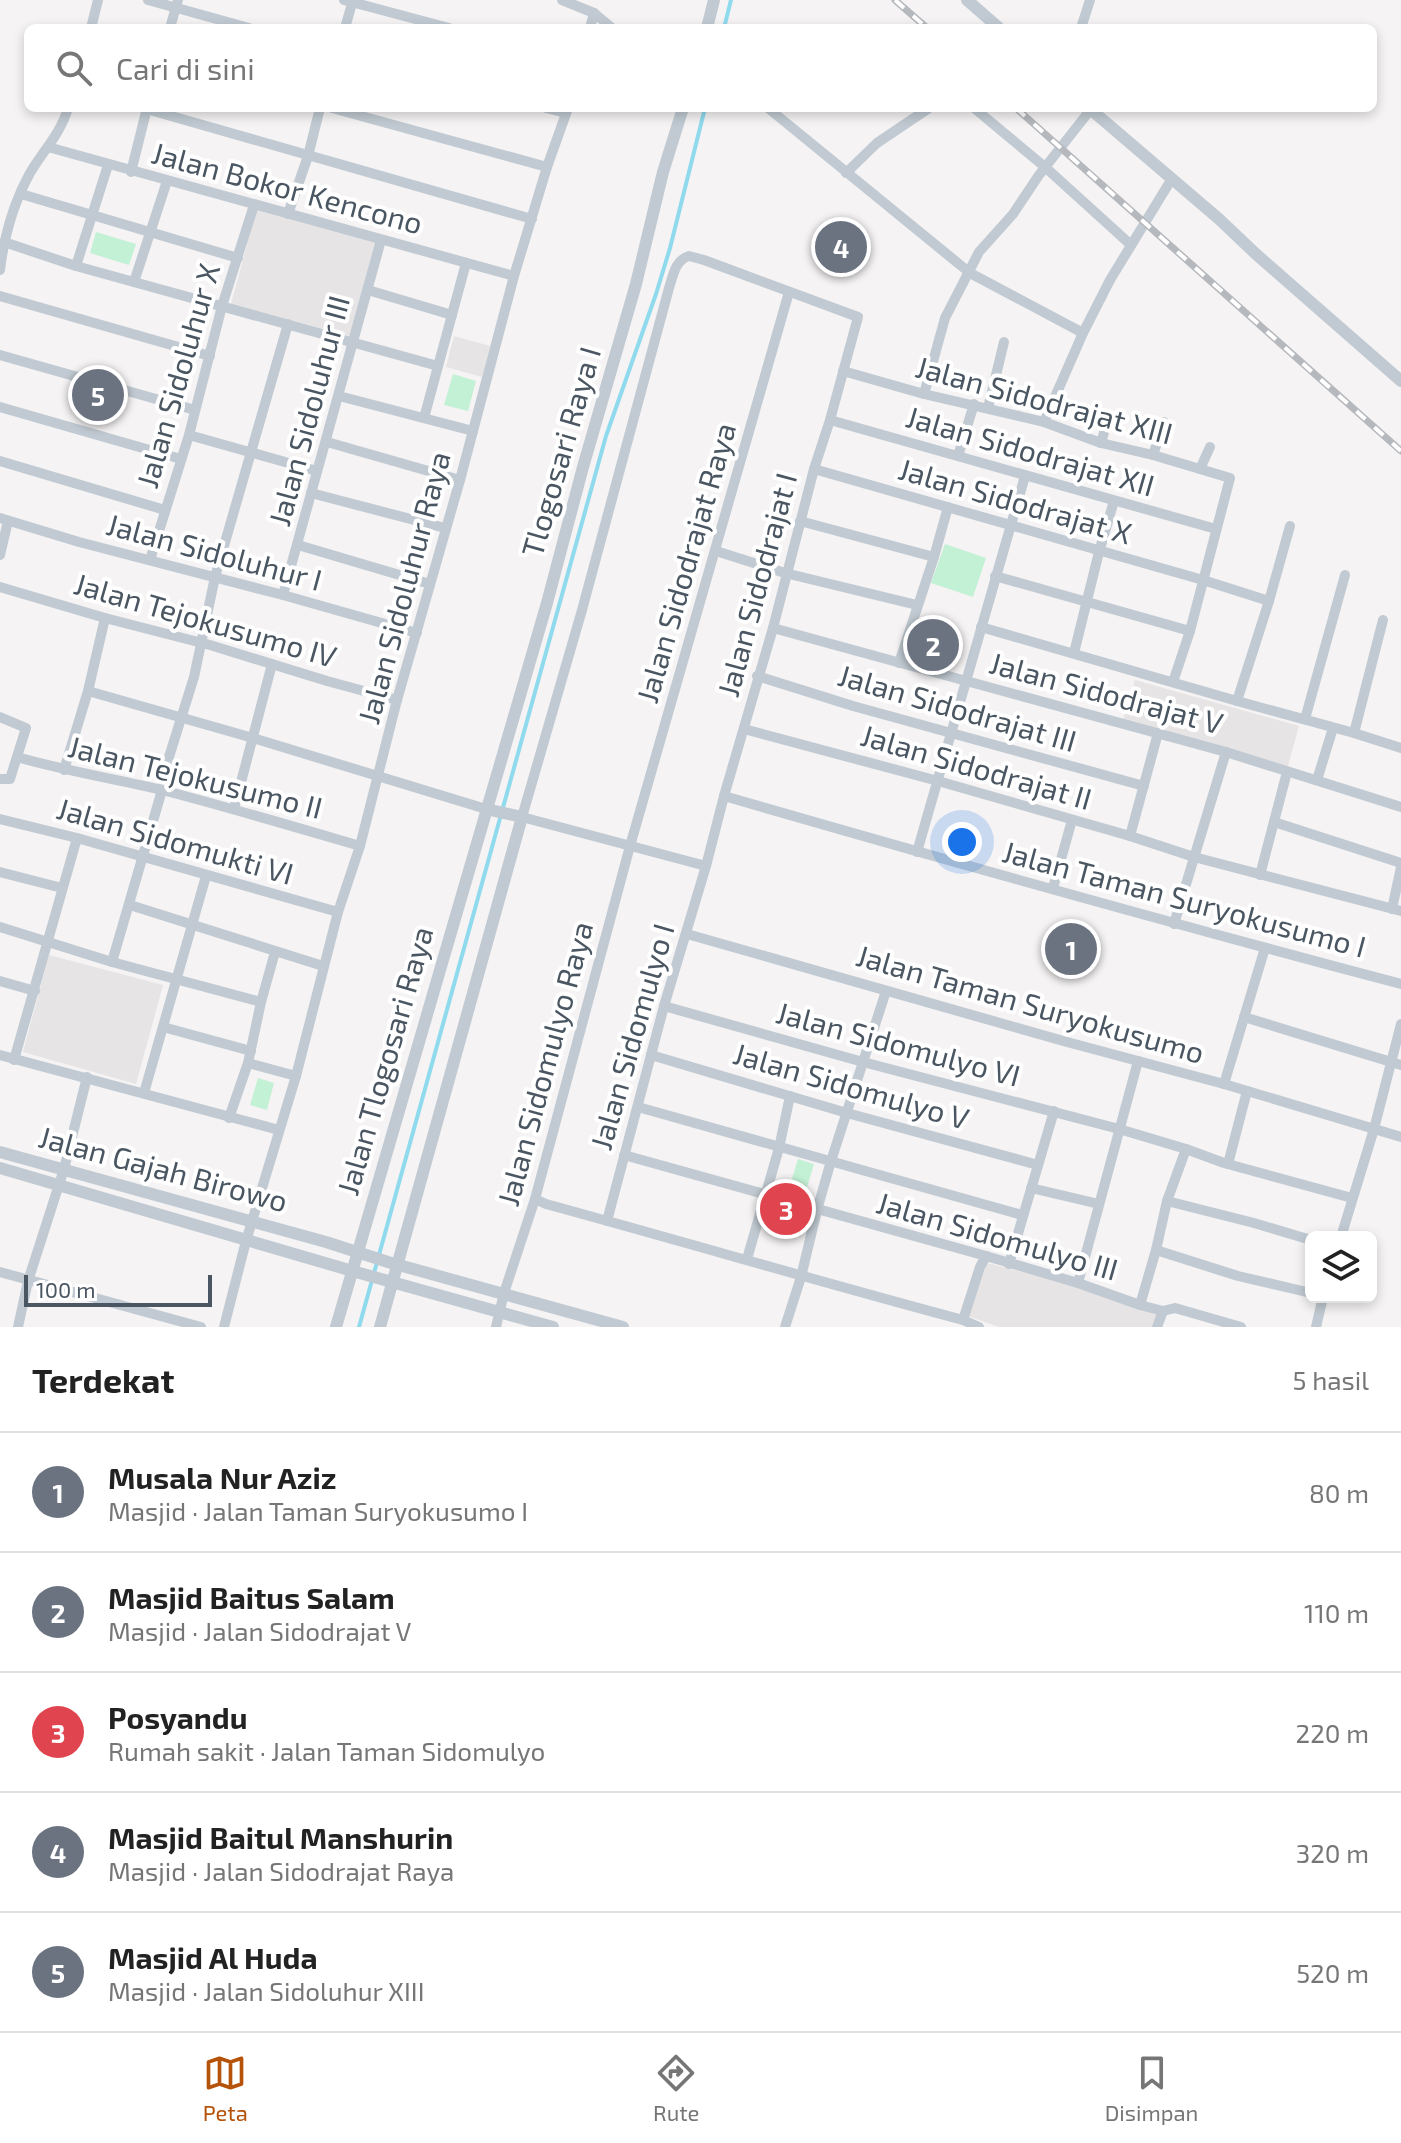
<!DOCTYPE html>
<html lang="id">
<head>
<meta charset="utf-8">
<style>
  :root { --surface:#fff; --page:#f2f2f2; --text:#222; --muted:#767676; --line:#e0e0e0; --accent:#b45309 }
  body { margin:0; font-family:"Exo 2",sans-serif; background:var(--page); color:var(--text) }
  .controls { position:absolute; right:24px; bottom:24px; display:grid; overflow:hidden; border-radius:12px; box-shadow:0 4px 12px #0003 }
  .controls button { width:72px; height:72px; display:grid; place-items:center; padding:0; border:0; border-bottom:2px solid var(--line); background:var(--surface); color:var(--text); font:40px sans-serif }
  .scale { position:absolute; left:24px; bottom:20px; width:188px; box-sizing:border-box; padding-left:8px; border:4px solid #4a5661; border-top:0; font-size:22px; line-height:28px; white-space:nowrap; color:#4a5661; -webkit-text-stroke:6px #fff; paint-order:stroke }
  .you { position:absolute; left:962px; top:842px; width:28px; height:28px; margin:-20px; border:6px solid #fff; border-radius:50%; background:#1a73e8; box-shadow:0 0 0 12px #1a73e833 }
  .badge { display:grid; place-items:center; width:52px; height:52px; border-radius:50%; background:var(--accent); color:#fff; font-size:26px; font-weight:700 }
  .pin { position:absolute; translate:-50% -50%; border:4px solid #fff; box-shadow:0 2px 8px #0006 }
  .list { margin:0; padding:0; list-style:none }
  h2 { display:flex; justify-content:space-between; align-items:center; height:104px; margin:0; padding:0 32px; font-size:34px }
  h2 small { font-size:26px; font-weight:400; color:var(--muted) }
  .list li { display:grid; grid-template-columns:52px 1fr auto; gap:24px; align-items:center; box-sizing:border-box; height:120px; padding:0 32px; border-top:2px solid var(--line) }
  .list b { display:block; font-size:30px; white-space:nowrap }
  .list p { margin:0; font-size:26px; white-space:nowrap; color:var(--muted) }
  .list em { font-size:26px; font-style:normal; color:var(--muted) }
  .icon { flex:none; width:44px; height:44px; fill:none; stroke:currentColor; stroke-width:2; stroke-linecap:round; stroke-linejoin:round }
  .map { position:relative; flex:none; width:1401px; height:1327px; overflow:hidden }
  .search { position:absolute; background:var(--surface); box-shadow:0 4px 12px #0003; left:24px; right:24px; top:24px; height:88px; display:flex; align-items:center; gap:20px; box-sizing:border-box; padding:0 28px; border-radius:12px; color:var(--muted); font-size:30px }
  .sheet { height:704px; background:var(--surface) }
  nav { display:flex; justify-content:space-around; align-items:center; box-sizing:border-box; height:112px; border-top:2px solid var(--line); background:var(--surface); font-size:22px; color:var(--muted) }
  nav a { display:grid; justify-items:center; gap:4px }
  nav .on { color:var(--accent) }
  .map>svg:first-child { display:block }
</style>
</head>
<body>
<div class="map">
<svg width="1401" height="1327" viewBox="0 0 1401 1327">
  <rect width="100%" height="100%" fill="#f5f3f3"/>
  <g fill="#e6e4e5">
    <polygon points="257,208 376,240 350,336 231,304"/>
    <polygon points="454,336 490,346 482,377 446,367"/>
    <polygon points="1135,680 1299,726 1288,766 1123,720"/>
    <polygon points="49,955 163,985 136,1084 23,1052"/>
    <polygon points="987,1263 1065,1283 1157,1312 1158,1327 999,1327 968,1316"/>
  </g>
  <g fill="#c3f1d5">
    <polygon points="96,232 136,244 129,265 90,253"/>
    <polygon points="453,374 476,381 468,411 444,405"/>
    <polygon points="945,544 986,558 973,597 931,583"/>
    <polygon points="258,1078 274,1083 267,1110 250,1105"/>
    <polygon points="798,1159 814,1164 804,1197 788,1192"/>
  </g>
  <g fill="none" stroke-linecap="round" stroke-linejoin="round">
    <g stroke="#90daee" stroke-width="4">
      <polyline points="724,28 731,0"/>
      <polyline points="359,1327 606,436 656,294 670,248 705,108"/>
    </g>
    <g stroke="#c1cad2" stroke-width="10">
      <polyline points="148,0 249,28"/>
      <polyline points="344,0 449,28"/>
      <polyline points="562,0 594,13 612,28"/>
      <polyline points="91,28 98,0"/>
      <polyline points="170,28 178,0"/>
      <polyline points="345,28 353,0"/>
      <polyline points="590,28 594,13"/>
      <polyline points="1081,28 1090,0"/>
      <polyline points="143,108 532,219"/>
      <polyline points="332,108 547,167"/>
      <polyline points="546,108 566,113"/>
      <polyline points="768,108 970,273 1083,333"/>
      <polyline points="974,108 1045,167 1131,245"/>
      <polyline points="48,147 514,276"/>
      <polyline points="131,172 147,108"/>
      <polyline points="846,173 877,143 929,108"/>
      <polyline points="21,194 238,258"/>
      <polyline points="288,214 308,156 320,108"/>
      <polyline points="4,242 76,266 438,366"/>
      <polyline points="76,266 108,165"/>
      <path d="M 0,270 C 4,237 14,202 30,173 C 43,151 61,133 68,108"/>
      <polyline points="134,282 167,181"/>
      <polyline points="368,290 452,315"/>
      <polyline points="0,296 210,356"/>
      <polyline points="0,355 195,410"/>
      <polyline points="843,371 924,394 1044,422 1101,443 1153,455 1230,478 1190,631 1173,682"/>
      <polyline points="924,394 945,318 979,252 1013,214 1039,175 1091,109"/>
      <polyline points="339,396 473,431"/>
      <polyline points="0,407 181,459"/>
      <polyline points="988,408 1004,342"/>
      <polyline points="424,418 466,263"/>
      <polyline points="830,420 1216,529"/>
      <polyline points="1044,422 1083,333 1110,280 1171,180"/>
      <polyline points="189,435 317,471"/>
      <polyline points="327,442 460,480"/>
      <polyline points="1101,443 1109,415"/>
      <polyline points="1153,455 1164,422"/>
      <polyline points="958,456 974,404"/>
      <polyline points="0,461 165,510"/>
      <polyline points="814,469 1203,580 1269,601"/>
      <polyline points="1200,469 1210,447"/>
      <polyline points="311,493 445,528"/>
      <polyline points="0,518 79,542 283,595 417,633"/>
      <polyline points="800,521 934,557"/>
      <polyline points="298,545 430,584"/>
      <polyline points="716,551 785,573 917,605"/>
      <polyline points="0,555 8,521"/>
      <polyline points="150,560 189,435 222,306 254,205"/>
      <polyline points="995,576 1190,631"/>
      <polyline points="0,587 105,618 210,645 327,681 397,700"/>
      <polyline points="283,595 381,240"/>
      <polyline points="981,627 1237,701 1354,733 1401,748"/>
      <polyline points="773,628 1226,752 1401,807"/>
      <polyline points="1074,653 1099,552 1114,501"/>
      <polyline points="899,663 934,557 948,507"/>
      <polyline points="757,676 853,706 1144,786"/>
      <polyline points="88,691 253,738 486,809"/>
      <polyline points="1237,701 1269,601 1290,526"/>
      <polyline points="0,717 26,728 10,779 0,779"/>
      <polyline points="1305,719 1345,575"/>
      <polyline points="744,729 938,781 1130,836 1194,857 1401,911"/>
      <polyline points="1354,733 1383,620"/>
      <path d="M 17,757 C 66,771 116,779 166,791 C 231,808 295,827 360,846"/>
      <polyline points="64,770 88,691 105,618"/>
      <polyline points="1317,780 1333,728"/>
      <path d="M 724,796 C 949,861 1174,924 1401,984"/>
      <polyline points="234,809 272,664"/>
      <polyline points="0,819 77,838 338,912"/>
      <polyline points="1274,822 1401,863"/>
      <polyline points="1130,836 1158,733"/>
      <polyline points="917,852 1025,476"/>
      <polyline points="0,872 62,888"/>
      <polyline points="1260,875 1287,772"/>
      <polyline points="1053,888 1072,820"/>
      <polyline points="130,905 323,966"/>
      <polyline points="1392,909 1401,867"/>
      <polyline points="1174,924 1226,752"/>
      <polyline points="0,927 112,962 261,1002"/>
      <polyline points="687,934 1067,1042 1224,1084 1401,1137"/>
      <polyline points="112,962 162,790 169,757 194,677 215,577 288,324"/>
      <polyline points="0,981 35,991"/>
      <polyline points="664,1006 863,1062 1119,1129 1186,1149 1224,1163 1352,1198"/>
      <polyline points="1244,1017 1401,1065"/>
      <polyline points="163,1027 251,1051"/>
      <polyline points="0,1055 279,1130"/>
      <polyline points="651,1055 847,1113 1038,1165"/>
      <polyline points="14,1060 77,838"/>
      <polyline points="248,1063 296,1076"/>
      <polyline points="1224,1084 1265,948"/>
      <polyline points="144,1093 206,876"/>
      <polyline points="638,1107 1022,1215"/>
      <polyline points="229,1118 248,1063 261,1002 275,952"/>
      <polyline points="624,1155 986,1256 1078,1283 1140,1305 1163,1311 1175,1308 1241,1327"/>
      <polyline points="1228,1164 1247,1091"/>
      <polyline points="1031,1188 1099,1204"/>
      <path d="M 535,1199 L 546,1204 C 685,1242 824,1283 963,1320 L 979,1327"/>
      <polyline points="1167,1201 1254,1223 1311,1240"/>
      <path d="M 607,1221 L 664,1006 L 706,866 L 724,796 L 773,628 L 814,469 L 830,420 L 858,317 L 704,260 L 689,256 C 675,260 673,276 669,288 L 582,610 L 522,817 L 706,866"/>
      <polyline points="1341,1237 1374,1129 1401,1024"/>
      <polyline points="1156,1250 1238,1276 1311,1293"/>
      <polyline points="747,1259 779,1148 790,1096"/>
      <polyline points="1009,1264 1054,1111"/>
      <polyline points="0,1272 201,1327"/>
      <polyline points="1078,1283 1138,1061"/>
      <polyline points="1140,1305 1156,1250 1167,1201 1186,1149"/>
      <polyline points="963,1320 980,1267 986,1256"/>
      <polyline points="18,1327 28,1281 64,1169 87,1077"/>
      <polyline points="224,1327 246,1241 296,1076 338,912 360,846 397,700 460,480 514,276 547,167 568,108"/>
      <polyline points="496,1327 504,1293 535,1199 630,846 789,292"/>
      <polyline points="785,1327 801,1277 817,1210 831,1161 886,991"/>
      <polyline points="1157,1327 1163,1311"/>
      <polyline points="1316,1327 1323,1297"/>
    </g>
    <g stroke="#c1cad2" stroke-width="12">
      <polyline points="967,0 999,28"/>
      <polyline points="707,28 714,0"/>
      <polyline points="1089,108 1219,219 1257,255 1401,381"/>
      <polyline points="0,1152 326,1242 388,1262 623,1327"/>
      <polyline points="0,1168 356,1272 553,1327"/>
      <polyline points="336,1327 547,603 583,467 636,284 663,172 683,108"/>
      <polyline points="380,1327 522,817 486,809"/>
    </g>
    <defs>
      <g id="rail">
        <polyline points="895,0 927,28"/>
        <polyline points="1016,108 1401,451"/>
      </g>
    </defs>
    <use href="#rail" stroke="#b5b8bd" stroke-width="7"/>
    <use href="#rail" stroke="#fff" stroke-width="4" stroke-dasharray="12" stroke-linecap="butt"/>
  </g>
  <g text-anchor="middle" stroke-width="8" stroke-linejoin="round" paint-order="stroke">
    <g font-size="30" fill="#4a5661" stroke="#fff">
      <text transform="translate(287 189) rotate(15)" y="10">Jalan Bokor Kencono</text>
      <text transform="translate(179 376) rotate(-74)" y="10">Jalan Sidoluhur X</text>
      <text transform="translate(1044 401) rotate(15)" y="10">Jalan Sidodrajat XIII</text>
      <text transform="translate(310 411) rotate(-75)" y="10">Jalan Sidoluhur III</text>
      <text transform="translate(562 452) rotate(-74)" y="10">Tlogosari Raya I</text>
      <text transform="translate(1030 452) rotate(16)" y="10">Jalan Sidodrajat XII</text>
      <text transform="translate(1015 502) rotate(16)" y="10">Jalan Sidodrajat X</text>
      <text transform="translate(214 553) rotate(15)" y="10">Jalan Sidoluhur I</text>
      <text transform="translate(687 563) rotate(-74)" y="10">Jalan Sidodrajat Raya</text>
      <text transform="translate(758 585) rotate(-75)" y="10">Jalan Sidodrajat I</text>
      <text transform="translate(405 588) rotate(-75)" y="10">Jalan Sidoluhur Raya</text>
      <text transform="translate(205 621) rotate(16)" y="10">Jalan Tejokusumo IV</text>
      <text transform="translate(1106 694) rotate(15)" y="10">Jalan Sidodrajat V</text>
      <text transform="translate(957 709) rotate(16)" y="10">Jalan Sidodrajat III</text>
      <text transform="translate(976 768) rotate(16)" y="10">Jalan Sidodrajat II</text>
      <text transform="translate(195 778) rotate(14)" y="10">Jalan Tejokusumo II</text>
      <text transform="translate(175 842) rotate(16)" y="10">Jalan Sidomukti VI</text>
      <text transform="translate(1184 900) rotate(15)" y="10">Jalan Taman Suryokusumo I</text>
      <text transform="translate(1030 1005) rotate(16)" y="10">Jalan Taman Suryokusumo</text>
      <text transform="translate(633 1037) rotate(-74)" y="10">Jalan Sidomulyo I</text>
      <text transform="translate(898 1045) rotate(15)" y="10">Jalan Sidomulyo VI</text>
      <text transform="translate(386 1061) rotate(-74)" y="10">Jalan Tlogosari Raya</text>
      <text transform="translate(546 1064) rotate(-75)" y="10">Jalan Sidomulyo Raya</text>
      <text transform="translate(851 1087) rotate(16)" y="10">Jalan Sidomulyo V</text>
      <text transform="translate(163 1170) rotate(15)" y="10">Jalan Gajah Birowo</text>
      <text transform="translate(997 1237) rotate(16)" y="10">Jalan Sidomulyo III</text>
    </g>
  </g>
</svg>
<div class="controls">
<button><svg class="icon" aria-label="layers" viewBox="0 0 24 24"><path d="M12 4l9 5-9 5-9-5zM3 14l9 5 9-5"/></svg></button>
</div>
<div class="scale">100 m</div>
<div class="you"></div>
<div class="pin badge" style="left:1071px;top:949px;background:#6b7280">1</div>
<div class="pin badge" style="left:933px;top:645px;background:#6b7280">2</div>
<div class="pin badge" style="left:786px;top:1209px;background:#e0444e">3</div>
<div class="pin badge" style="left:841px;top:247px;background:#6b7280">4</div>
<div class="pin badge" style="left:98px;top:395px;background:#6b7280">5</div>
<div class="search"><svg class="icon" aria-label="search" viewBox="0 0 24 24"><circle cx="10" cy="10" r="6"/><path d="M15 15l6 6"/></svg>Cari di sini</div>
</div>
<section class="sheet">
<h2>Terdekat<small>5 hasil</small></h2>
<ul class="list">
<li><span class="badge" style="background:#6b7280">1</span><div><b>Musala Nur Aziz</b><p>Masjid · Jalan Taman Suryokusumo I</p></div><em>80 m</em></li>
<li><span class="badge" style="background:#6b7280">2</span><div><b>Masjid Baitus Salam</b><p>Masjid · Jalan Sidodrajat V</p></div><em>110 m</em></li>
<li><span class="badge" style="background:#e0444e">3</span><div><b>Posyandu</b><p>Rumah sakit · Jalan Taman Sidomulyo</p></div><em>220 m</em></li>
<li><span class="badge" style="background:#6b7280">4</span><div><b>Masjid Baitul Manshurin</b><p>Masjid · Jalan Sidodrajat Raya</p></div><em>320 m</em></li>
<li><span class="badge" style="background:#6b7280">5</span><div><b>Masjid Al Huda</b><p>Masjid · Jalan Sidoluhur XIII</p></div><em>520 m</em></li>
</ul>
</section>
<nav>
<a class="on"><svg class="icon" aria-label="map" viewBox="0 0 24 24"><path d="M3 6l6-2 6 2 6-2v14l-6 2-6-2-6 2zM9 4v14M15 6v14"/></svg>Peta</a>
<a><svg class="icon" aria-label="directions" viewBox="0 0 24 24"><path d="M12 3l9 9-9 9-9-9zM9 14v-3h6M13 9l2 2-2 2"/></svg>Rute</a>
<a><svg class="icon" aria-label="saved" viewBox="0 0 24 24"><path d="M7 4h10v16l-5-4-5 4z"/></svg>Disimpan</a>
</nav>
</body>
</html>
